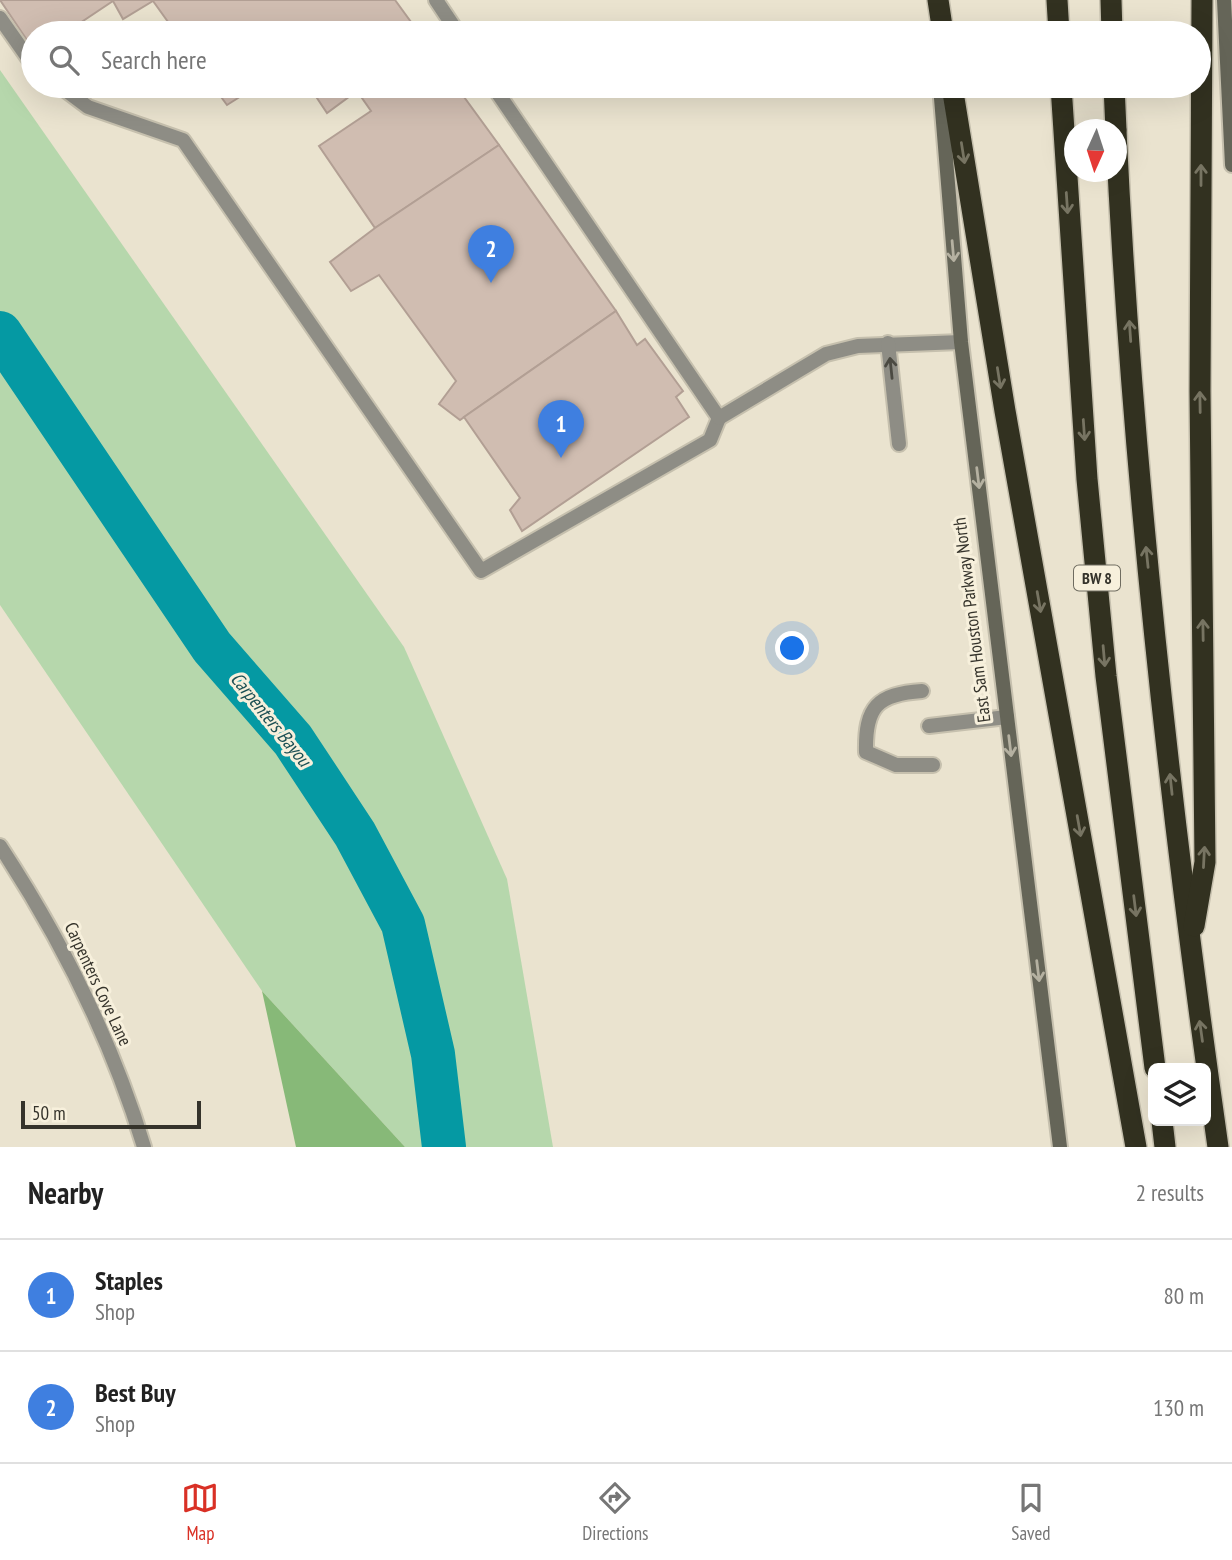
<!DOCTYPE html>
<html lang="en">
<head>
<meta charset="utf-8">
<style>
  :root { --surface:#fff; --page:#f2f2f2; --text:#222; --muted:#767676; --line:#e0e0e0; --accent:#d93025 }
  body { margin:0; font-family:"PT Sans Narrow",sans-serif; background:var(--page); color:var(--text) }
  .controls { position:absolute; right:21px; bottom:21px; display:grid; overflow:hidden; border-radius:10px; box-shadow:0 7px 28px #0002 }
  .controls button { width:63px; height:63px; display:grid; place-items:center; padding:0; border:0; border-bottom:2px solid var(--line); background:var(--surface); color:var(--text); font:35px sans-serif }
  .compass { position:absolute; left:1064px; top:119px; width:63px; height:63px; border-radius:50%; background:var(--surface); box-shadow:0 7px 28px #0002; rotate:183deg }
  .scale { position:absolute; left:21px; bottom:18px; width:180px; box-sizing:border-box; padding-left:7px; border:4px solid #35332b; border-top:0; font-size:19px; line-height:24px; white-space:nowrap; color:#35332b; -webkit-text-stroke:5px #f7f0dc; paint-order:stroke }
  .you { position:absolute; left:793px; top:649px; width:24px; height:24px; margin:-18px; border:5px solid #fff; border-radius:50%; background:#1a73e8; box-shadow:0 0 0 10px #1a73e833 }
  .badge { display:grid; place-items:center; width:46px; height:46px; border-radius:50%; background:var(--accent); color:#fff; font-size:23px; font-weight:700 }
  .pin { position:absolute; translate:-50% -58px; filter:drop-shadow(0 2px 4px #0008) }
  .pin::after { content:''; position:absolute; top:37px; width:24px; height:21px; background:inherit; clip-path:polygon(0 0,100% 0,50% 100%) }
  .list { margin:0; padding:0; list-style:none }
  h2 { display:flex; justify-content:space-between; align-items:center; height:91px; margin:0; padding:0 28px; font-size:30px }
  h2 small { font-size:23px; font-weight:400; color:var(--muted) }
  .list li { display:grid; grid-template-columns:46px 1fr auto; gap:21px; align-items:center; box-sizing:border-box; height:112px; padding:0 28px; border-top:2px solid var(--line) }
  .list b { display:block; font-size:26px; white-space:nowrap }
  .list p { margin:0; font-size:23px; white-space:nowrap; color:var(--muted) }
  .list em { font-size:23px; font-style:normal; color:var(--muted) }
  .icon { flex:none; width:38px; height:38px; fill:none; stroke:currentColor; stroke-width:2; stroke-linecap:round; stroke-linejoin:round }
  .map { position:relative; flex:none; width:1232px; height:1147px; overflow:hidden }
  .search { position:absolute; background:var(--surface); box-shadow:0 7px 28px #0002; left:21px; right:21px; top:21px; height:77px; display:flex; align-items:center; gap:18px; box-sizing:border-box; padding:0 24px; border-radius:38px; color:var(--muted); font-size:26px }
  .sheet { height:315px; background:var(--surface) }
  nav { display:flex; justify-content:space-around; align-items:center; box-sizing:border-box; height:98px; border-top:2px solid var(--line); background:var(--surface); font-size:19px; color:var(--muted) }
  nav a { display:grid; justify-items:center; gap:4px }
  nav .on { color:var(--accent) }
  .map>svg:first-child { display:block }
</style>
</head>
<body>
<div class="map">
<svg width="1232" height="1147" viewBox="0 0 1232 1147">
  <rect width="100%" height="100%" fill="#eae3cf"/>
  <polygon fill="#b6d7ac" points="0,70 404,647 507,879 553,1147 405,1147 262,991 0,605"/>
  <polygon fill="#87b978" points="262,991 405,1147 296,1147"/>
  <g fill="none" stroke-linecap="round" stroke-linejoin="round">
    <polyline stroke="#0599a3" stroke-width="44" points="0,333 212,647 293,740 355,834 403,924 433,1054 444,1147"/>
  </g>
  <g fill="#d0bdb1" stroke="#b29f94" stroke-width="2">
    <polygon points="0,0 395,0 419,33 176,33 153,1 123,19 113,1 65,33 33,33 33,49"/>
    <polygon points="213,86 257,86 227,105"/>
    <polygon points="309,86 456,86 499,145 375,228 319,146 371,111 357,91 327,113"/>
    <polygon points="499,145 616,311 460,420 439,404 456,381 379,275 351,291 330,262 375,228"/>
    <polygon points="616,311 637,345 645,339 683,391 676,397 689,417 522,531 510,510 520,498 464,417"/>
  </g>
  <g fill="none" stroke-linecap="round" stroke-linejoin="round">
    <defs>
      <g id="service">
        <polyline points="436,0 458,33"/>
        <polyline points="0,18 33,65"/>
        <polyline points="60,86 88,107 183,140 481,571 710,440 719,418"/>
        <polyline points="493,86 719,418 826,354 858,346 961,342"/>
        <polyline points="888,343 899,444"/>
        <path d="M 922,691 C 877,694 865,707 866,752 L 896,765 L 933,765"/>
        <polyline points="929,726 1007,717"/>
      </g>
      <path id="minor" d="M 0,846 C 61,939 112,1041 144,1147"/>
      <g id="secondary">
        <polyline points="1224,0 1232,165"/>
        <polyline points="940,86 961,342 1060,1147"/>
      </g>
      <g id="motorway">
        <polyline points="938,0 943,33"/>
        <polyline points="1057,0 1059,33"/>
        <polyline points="1111,0 1112,33"/>
        <polyline points="952,86 1005,411 1136,1147"/>
        <polyline points="1061,86 1087,479 1106,676 1155,1068"/>
        <polyline points="1114,86 1116,130"/>
        <path d="M 1116,131 C 1132,471 1170,810 1218,1147"/>
        <polyline points="1194,926 1205,862 1200,391 1202,0"/>
        <polyline points="1162,1121 1165,1147"/>
      </g>
    </defs>
    <use href="#service" stroke="#c6c0ae" stroke-width="18"/>
    <use href="#minor" stroke="#c6c0ae" stroke-width="18"/>
    <use href="#secondary" stroke="#c6c0ae" stroke-width="18"/>
    <use href="#motorway" stroke="#c6c0ae" stroke-width="24"/>
    <use href="#service" stroke="#8e8d85" stroke-width="14"/>
    <use href="#minor" stroke="#8e8d85" stroke-width="14"/>
    <use href="#secondary" stroke="#656558" stroke-width="14"/>
    <use href="#motorway" stroke="#323120" stroke-width="21"/>
  </g>
  <defs><path id="oneway-shaft" d="M-6 0H5M1.5-3L5.5 0L1.5 3" fill="none" stroke-width="1.6" stroke-linecap="round" stroke-linejoin="round" transform="scale(1.75)"/></defs>
  <g stroke="#777462">
    <use href="#oneway-shaft" transform="translate(963 153) rotate(81)"/>
    <use href="#oneway-shaft" transform="translate(1201 175) rotate(-90)"/>
    <use href="#oneway-shaft" transform="translate(1067 203) rotate(86)"/>
    <use href="#oneway-shaft" transform="translate(1130 331) rotate(-94)"/>
    <use href="#oneway-shaft" transform="translate(999 378) rotate(81)"/>
    <use href="#oneway-shaft" transform="translate(1200 402) rotate(-91)"/>
    <use href="#oneway-shaft" transform="translate(1084 430) rotate(86)"/>
    <use href="#oneway-shaft" transform="translate(1147 557) rotate(-96)"/>
    <use href="#oneway-shaft" transform="translate(1039 602) rotate(80)"/>
    <use href="#oneway-shaft" transform="translate(1203 630) rotate(-91)"/>
    <use href="#oneway-shaft" transform="translate(1104 656) rotate(85)"/>
    <use href="#oneway-shaft" transform="translate(1171 784) rotate(-96)"/>
    <use href="#oneway-shaft" transform="translate(1079 826) rotate(80)"/>
    <use href="#oneway-shaft" transform="translate(1204 857) rotate(-87)"/>
    <use href="#oneway-shaft" transform="translate(1135 906) rotate(83)"/>
    <use href="#oneway-shaft" transform="translate(1201 1031) rotate(-98)"/>
  </g>
  <g stroke="#b5b1a1">
    <use href="#oneway-shaft" transform="translate(953 251) rotate(85)"/>
    <use href="#oneway-shaft" transform="translate(978 478) rotate(83)"/>
    <use href="#oneway-shaft" transform="translate(1010 746) rotate(83)"/>
    <use href="#oneway-shaft" transform="translate(1038 971) rotate(83)"/>
  </g>
  <use stroke="#4b4a42" href="#oneway-shaft" transform="translate(891 368) rotate(-96)"/>
  <g text-anchor="middle" stroke-width="6" stroke-linejoin="round" paint-order="stroke">
    <rect fill="#f7f0dc" stroke="#6f6c60" stroke-width="2" x="1074" y="565.5" width="46" height="25" rx="5"/>
    <g font-size="16" font-weight="bold" fill="#35332b">
      <text x="1097" y="584">BW 8</text>
    </g>
    <g font-size="18" fill="#35332b" stroke="#f7f0dc">
      <text transform="translate(972 620) rotate(-97)" y="6">East Sam Houston Parkway North</text>
      <text transform="translate(98 984) rotate(65)" y="6">Carpenters Cove Lane</text>
    </g>
    <g font-size="19" font-style="italic" fill="#1c5054" stroke="#f7f0dc">
      <text transform="translate(271 719) rotate(51)" y="7">Carpenters Bayou</text>
    </g>
  </g>
</svg>
<div class="controls">
<button><svg class="icon" aria-label="layers" viewBox="0 0 24 24"><path d="M12 4l9 5-9 5-9-5zM3 14l9 5 9-5"/></svg></button>
</div>
<svg class="compass" viewBox="-18 -18 36 36"><path d="M0-13l5 13h-10z" fill="#e53935"/><path d="M0 13l5-13h-10z" fill="#767676"/></svg>
<div class="scale">50 m</div>
<div class="you"></div>
<div class="pin badge" style="left:561px;top:458px;background:#3f7fe0">1</div>
<div class="pin badge" style="left:491px;top:283px;background:#3f7fe0">2</div>
<div class="search"><svg class="icon" aria-label="search" viewBox="0 0 24 24"><circle cx="10" cy="10" r="6"/><path d="M15 15l6 6"/></svg>Search here</div>
</div>
<section class="sheet">
<h2>Nearby<small>2 results</small></h2>
<ul class="list">
<li><span class="badge" style="background:#3f7fe0">1</span><div><b>Staples</b><p>Shop</p></div><em>80 m</em></li>
<li><span class="badge" style="background:#3f7fe0">2</span><div><b>Best Buy</b><p>Shop</p></div><em>130 m</em></li>
</ul>
</section>
<nav>
<a class="on"><svg class="icon" aria-label="map" viewBox="0 0 24 24"><path d="M3 6l6-2 6 2 6-2v14l-6 2-6-2-6 2zM9 4v14M15 6v14"/></svg>Map</a>
<a><svg class="icon" aria-label="directions" viewBox="0 0 24 24"><path d="M12 3l9 9-9 9-9-9zM9 14v-3h6M13 9l2 2-2 2"/></svg>Directions</a>
<a><svg class="icon" aria-label="saved" viewBox="0 0 24 24"><path d="M7 4h10v16l-5-4-5 4z"/></svg>Saved</a>
</nav>
</body>
</html>
